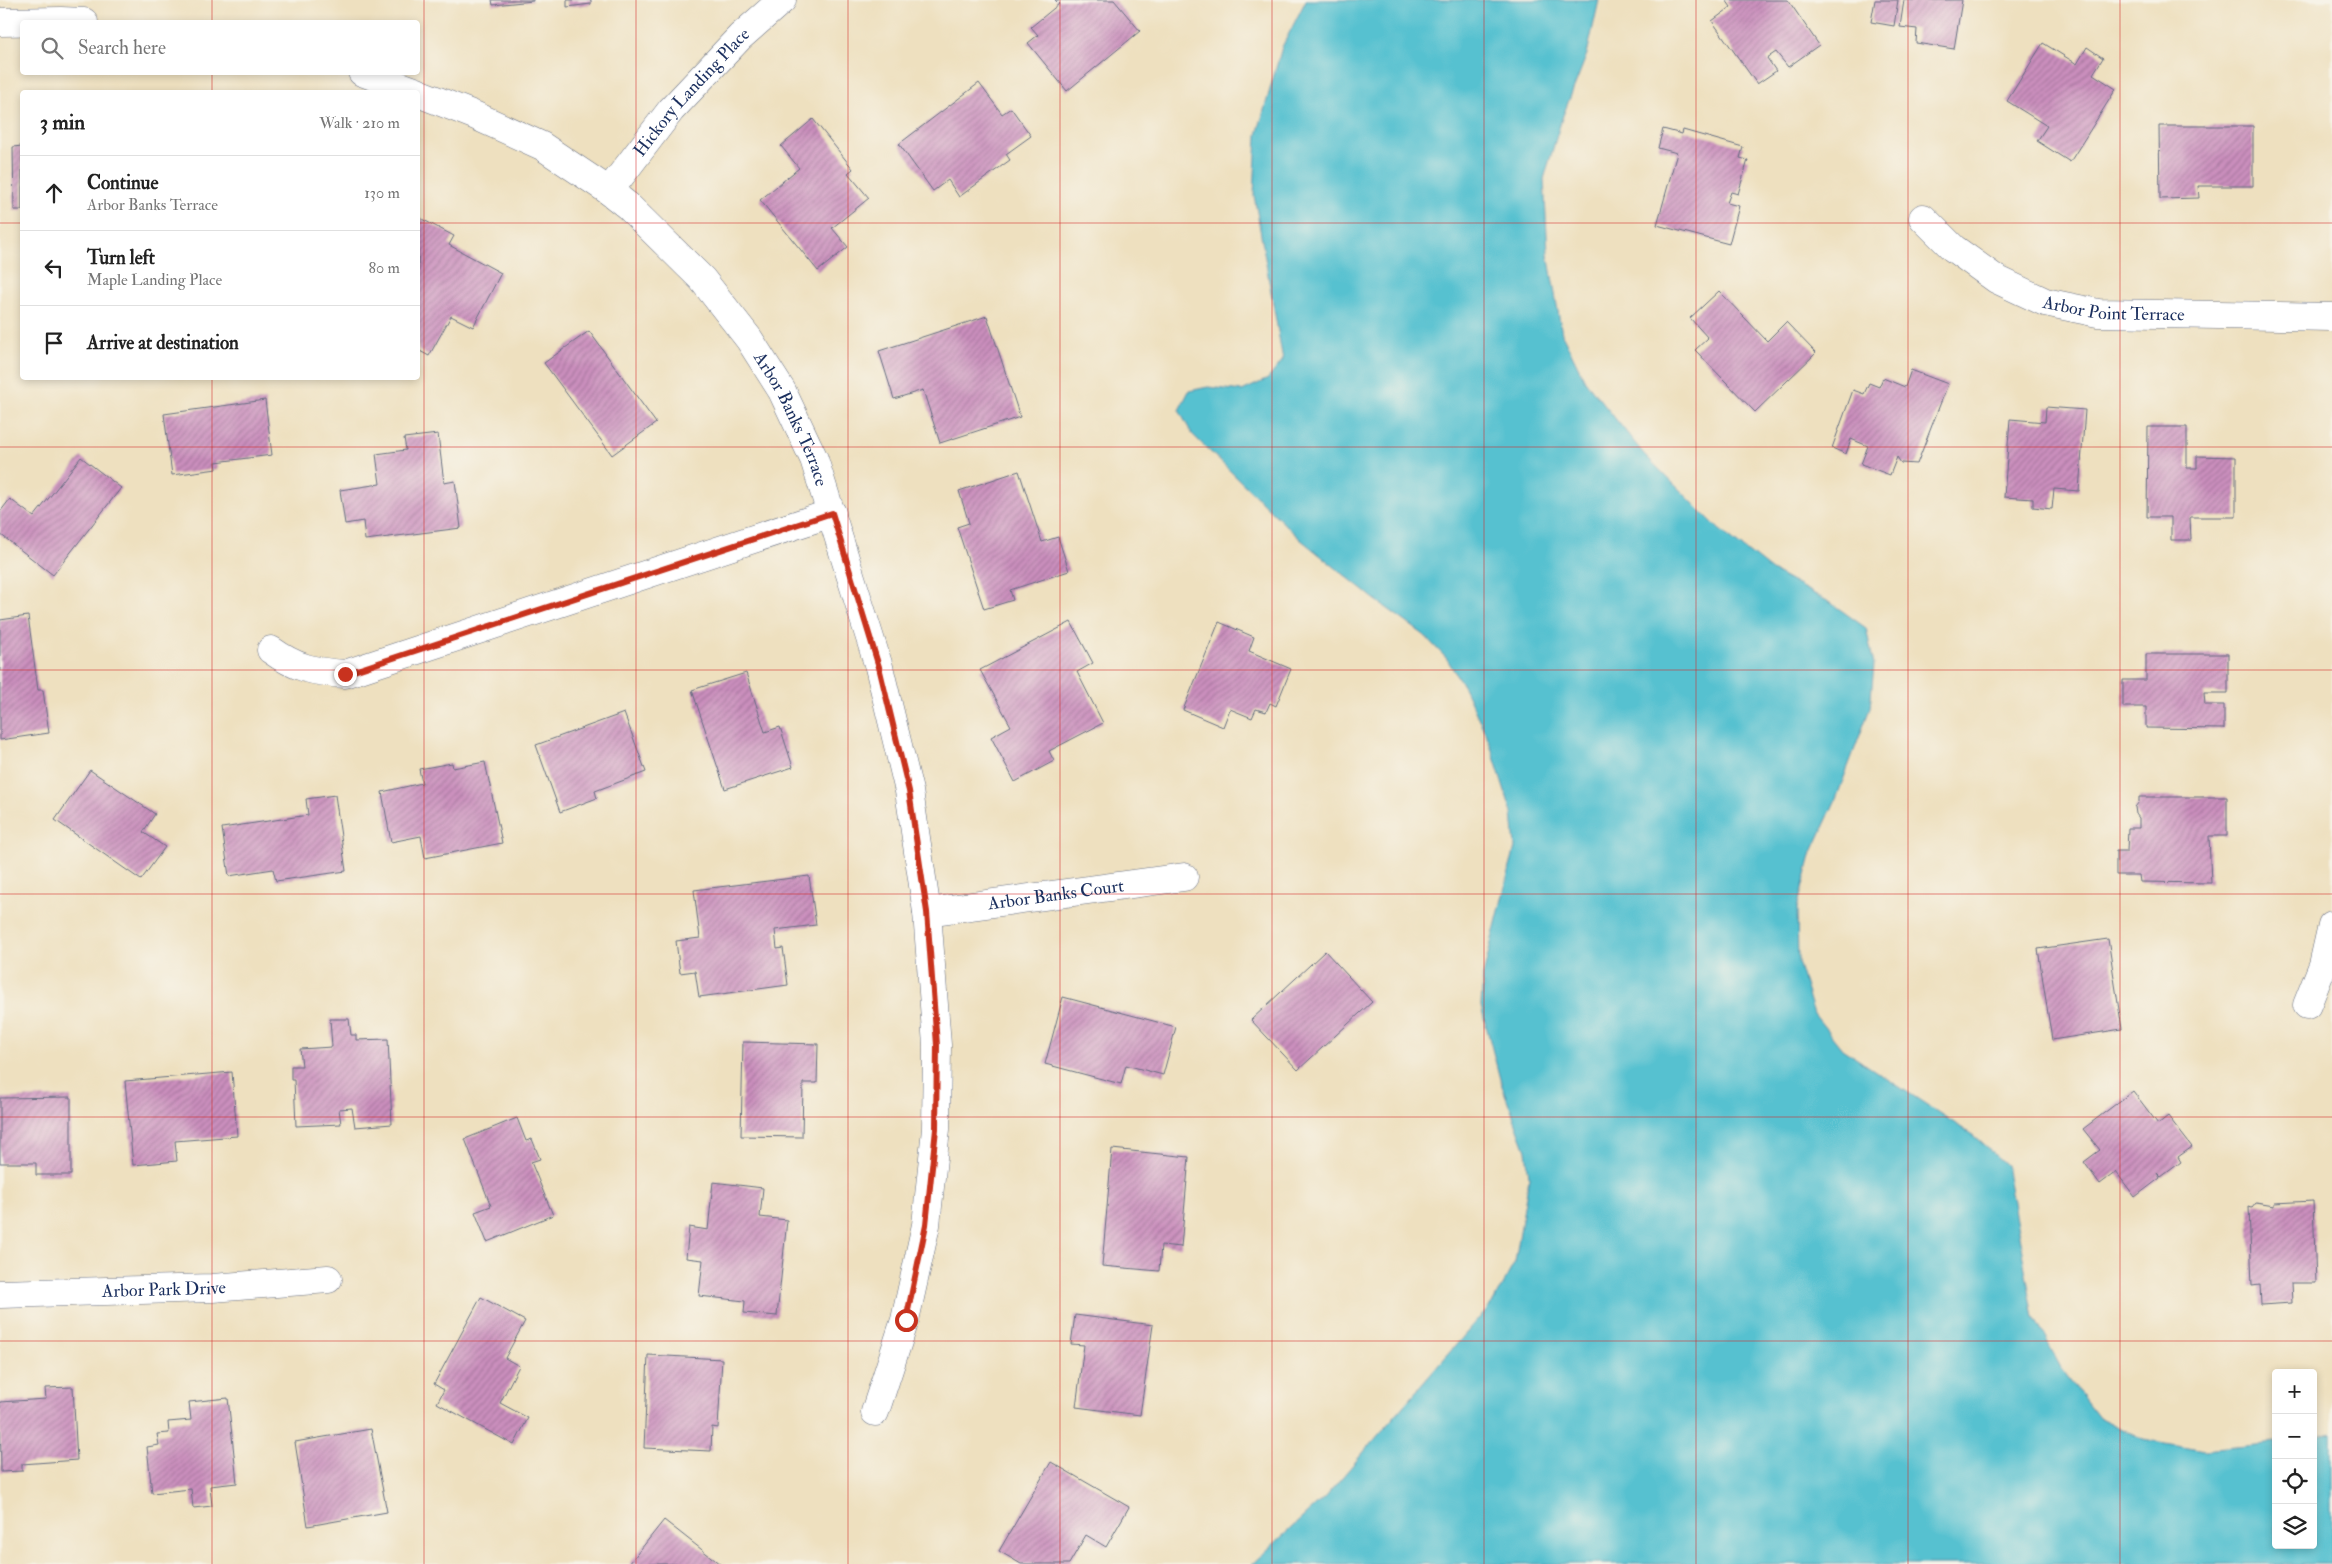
<!DOCTYPE html>
<html lang="en">
<head>
<meta charset="utf-8">
<style>
  :root { --surface:#fff; --page:#f2f2f2; --text:#222; --muted:#767676; --line:#e0e0e0 }
  body { margin:0; font-family:"IM FELL Double Pica",serif; background:var(--page); color:var(--text) }
  .controls { position:absolute; right:15px; bottom:15px; display:grid; overflow:hidden; border-radius:5px; box-shadow:0 2px 8px #0003 }
  .controls button { width:45px; height:45px; display:grid; place-items:center; padding:0; border:0; border-bottom:1px solid var(--line); background:var(--surface); color:var(--text); font:25px sans-serif }
  .stop { position:absolute; width:15px; height:15px; margin:-11px; border:4px solid #c8321e; border-radius:50%; background:#fff }
  .stop.end { background:#c8321e; border-color:#fff; box-shadow:0 1px 5px #0008 }
  .list { margin:0; padding:0; list-style:none }
  h2 { display:flex; justify-content:space-between; align-items:center; height:65px; margin:0; padding:0 20px; font-size:21px }
  h2 small { font-size:16px; font-weight:400; color:var(--muted) }
  .list li { display:grid; grid-template-columns:32px 1fr auto; gap:15px; align-items:center; box-sizing:border-box; height:75px; padding:0 20px; border-top:1px solid var(--line) }
  .list b { display:block; font-size:19px; white-space:nowrap }
  .list p { margin:0; font-size:16px; white-space:nowrap; color:var(--muted) }
  .list em { font-size:16px; font-style:normal; color:var(--muted) }
  .icon { flex:none; width:28px; height:28px; fill:none; stroke:currentColor; stroke-width:2; stroke-linecap:round; stroke-linejoin:round }
  .map { position:relative; flex:none; width:2332px; height:1564px; overflow:hidden }
  .search { position:absolute; background:var(--surface); box-shadow:0 2px 8px #0003; left:20px; top:20px; width:400px; height:55px; display:flex; align-items:center; gap:12px; box-sizing:border-box; padding:0 18px; border-radius:5px; color:var(--muted); font-size:19px }
  .panel { position:absolute; background:var(--surface); box-shadow:0 2px 8px #0003; left:20px; top:90px; width:400px; height:290px; border-radius:5px }
  .map>svg:first-child { display:block }
</style>
</head>
<body>
<div class="map">
<svg width="2332" height="1564" viewBox="0 0 2332 1564">
  <defs>
    <pattern id="building-hatch" width="6" height="6" patternUnits="userSpaceOnUse" patternTransform="scale(1.25)"><rect width="6" height="6" fill="#cb8fbd"/><path d="M-1 1l2-2M0 6l6-6M5 7l2-2" fill="none" stroke="#a4759d"/></pattern>
  </defs>
  <rect width="100%" height="100%" fill="#f7f3e8"/>
  <filter id="ink" filterUnits="userSpaceOnUse"><feTurbulence type="fractalNoise" baseFrequency=".02" numOctaves="2"/><feDisplacementMap in="SourceGraphic" scale="10" xChannelSelector="R" yChannelSelector="G"/><feConvolveMatrix kernelMatrix="1 2 1 2 8 2 1 2 1" color-interpolation-filters="sRGB"/></filter>
  <filter id="wash" filterUnits="userSpaceOnUse"><feTurbulence type="fractalNoise" baseFrequency=".0096" numOctaves="4" result="noise"/><feDisplacementMap in="SourceGraphic" scale="20" xChannelSelector="R" yChannelSelector="G"/><feGaussianBlur stdDeviation="1.12" result="paint"/><feColorMatrix in="noise" values="0 0 0 0 0 0 0 0 0 0 0 0 0 0 0 0 0 1.4 0 .05"/><feComposite in="paint" operator="in"/></filter>
  <g filter="url(#wash)">
    <rect width="100%" height="100%" fill="#eee0bf"/>
    <polygon fill="#56c1d0" stroke="#387897" points="1306,0 1599,0 1587,54 1562,118 1544,179 1548,254 1562,334 1585,381 1643,453 1720,530 1772,571 1831,603 1866,628 1874,665 1870,708 1836,799 1812,852 1797,908 1798,962 1814,1014 1842,1049 1974,1136 2006,1165 2034,1317 2061,1368 2098,1417 2143,1439 2204,1450 2276,1443 2276,1545 2313,1545 2313,1437 2332,1433 2332,1564 1252,1564 1325,1497 1493,1302 1515,1262 1529,1177 1526,1150 1501,1083 1481,1006 1483,975 1515,847 1512,813 1489,741 1465,689 1447,659 1424,635 1373,598 1300,539 1192,434 1179,410 1189,391 1208,387 1242,391 1268,379 1283,360 1254,195 1257,135 1282,47"/>
    <g id="blocks">
      <g fill="url(#building-hatch)">
        <polygon points="492,0 533,0 533,1 493,5"/>
        <polygon points="567,0 591,0 591,4 567,7"/>
        <polygon points="1055,0 1114,0 1140,31 1067,91 1028,43 1038,35 1031,27 1059,4"/>
        <polygon points="1726,0 1788,0 1819,45 1788,67 1776,52 1767,58 1776,71 1757,84 1712,21 1731,7"/>
        <polygon points="1875,0 1898,0 1894,26 1871,22"/>
        <polygon points="1904,0 1962,0 1954,49 1916,43 1917,29 1900,27"/>
        <polygon points="2043,43 2077,64 2087,47 2103,58 2093,74 2116,89 2070,162 2037,141 2047,126 2007,101"/>
        <polygon points="979,83 1002,114 1011,108 1031,136 1006,154 1010,160 959,197 948,180 933,191 899,144"/>
        <polygon points="813,119 853,169 848,173 869,198 832,228 848,247 818,271 760,200 799,168 781,146"/>
        <polygon points="2159,126 2253,126 2253,186 2198,186 2199,198 2160,199"/>
        <polygon points="1663,129 1682,134 1683,130 1743,147 1740,158 1748,160 1738,194 1731,192 1727,203 1739,206 1729,244 1657,225 1677,153 1658,148"/>
        <polygon points="22,146 22,210 14,210 13,147"/>
        <polygon points="418,217 454,236 449,245 501,273 473,327 451,316 429,356 418,350"/>
        <polygon points="1719,291 1767,341 1786,322 1816,353 1755,412 1695,350 1708,338 1690,318"/>
        <polygon points="987,316 1020,417 940,443 923,390 894,399 879,351"/>
        <polygon points="589,331 656,423 612,455 544,363"/>
        <polygon points="1911,370 1948,384 1917,464 1901,463 1897,457 1890,475 1861,464 1868,446 1851,439 1846,454 1832,448 1853,390 1864,394 1869,383 1879,387 1883,378 1905,387"/>
        <polygon points="265,400 272,455 216,462 217,469 172,475 164,414"/>
        <polygon points="2046,407 2085,410 2079,491 2054,489 2052,509 2033,507 2033,499 2004,497 2010,419 2045,422"/>
        <polygon points="2148,427 2187,427 2187,468 2197,468 2197,456 2236,457 2236,517 2190,517 2191,540 2171,540 2171,517 2147,517"/>
        <polygon points="438,434 444,483 455,481 461,528 365,540 363,521 345,524 340,490 380,484 376,454 406,450 404,438"/>
        <polygon points="81,457 121,488 53,575 0,534 0,512 10,499 34,517"/>
        <polygon points="1019,471 1042,542 1058,537 1069,571 1010,590 1013,600 984,609 957,527 969,523 959,491"/>
        <polygon points="28,616 38,690 43,690 49,733 0,740 0,620"/>
        <polygon points="1071,622 1093,663 1077,672 1103,723 1049,751 1054,761 1015,782 991,737 1011,726 980,670"/>
        <polygon points="1219,622 1254,637 1249,651 1291,669 1276,706 1270,703 1266,712 1256,709 1252,718 1230,709 1223,727 1183,710"/>
        <polygon points="2146,654 2228,654 2228,693 2204,693 2205,705 2224,705 2224,729 2146,728 2146,707 2123,707 2123,680 2146,680"/>
        <polygon points="746,673 765,732 780,727 793,767 725,789 692,690"/>
        <polygon points="624,713 646,772 595,791 597,798 560,812 536,745"/>
        <polygon points="485,762 502,843 425,858 421,836 391,842 382,792 422,783 419,769 452,763 453,768"/>
        <polygon points="90,770 155,814 143,832 165,847 141,880 55,820"/>
        <polygon points="335,795 346,871 276,881 273,869 229,876 222,828 308,815 306,799"/>
        <polygon points="2139,797 2227,797 2227,836 2209,836 2211,883 2140,882 2139,875 2116,875 2116,851 2127,851 2128,828 2139,828 2139,818 2136,814 2135,807 2139,802"/>
        <polygon points="809,876 816,925 775,930 777,949 783,948 788,985 699,997 695,971 680,973 676,941 700,938 694,890"/>
        <polygon points="2108,939 2122,1029 2052,1040 2038,949"/>
        <polygon points="1325,951 1372,1002 1298,1070 1251,1020"/>
        <polygon points="1063,997 1176,1027 1163,1075 1126,1065 1121,1084 1045,1064"/>
        <polygon points="330,1019 349,1019 351,1035 356,1035 356,1040 388,1039 392,1124 355,1127 352,1108 339,1109 341,1124 296,1126 294,1080 291,1080 291,1066 302,1066 300,1049 332,1047"/>
        <polygon points="743,1042 818,1044 817,1083 803,1083 802,1137 741,1136"/>
        <polygon points="232,1072 237,1136 175,1141 177,1161 133,1165 125,1081"/>
        <polygon points="2133,1091 2158,1124 2168,1116 2192,1147 2178,1157 2181,1162 2161,1177 2157,1173 2160,1178 2135,1197 2116,1172 2100,1184 2084,1162 2100,1150 2083,1129"/>
        <polygon points="71,1097 71,1175 36,1175 36,1163 0,1163 0,1098"/>
        <polygon points="517,1118 526,1141 532,1139 540,1159 531,1162 553,1215 487,1242 475,1212 491,1206 465,1139"/>
        <polygon points="1112,1149 1189,1157 1181,1247 1161,1245 1159,1271 1102,1266"/>
        <polygon points="713,1182 763,1188 760,1217 787,1220 777,1316 744,1313 745,1301 699,1296 703,1260 686,1258 689,1227 708,1230"/>
        <polygon points="2313,1201 2316,1283 2291,1283 2292,1303 2261,1305 2260,1285 2252,1286 2249,1207 2252,1208 2256,1203 2274,1206 2274,1203"/>
        <polygon points="481,1297 525,1321 505,1358 519,1366 500,1403 528,1418 514,1445 437,1403 444,1390 434,1384"/>
        <polygon points="1075,1315 1153,1325 1140,1415 1076,1407 1084,1345 1071,1344"/>
        <polygon points="648,1355 722,1359 718,1428 712,1427 711,1451 644,1448"/>
        <polygon points="73,1387 77,1460 22,1464 22,1471 1,1472 0,1402 46,1399 45,1388"/>
        <polygon points="228,1398 237,1483 210,1486 212,1506 193,1508 191,1489 152,1493 147,1447 159,1445 157,1434 169,1433 168,1422 191,1420 189,1402"/>
        <polygon points="371,1429 387,1512 308,1526 295,1442"/>
        <polygon points="1051,1462 1129,1507 1106,1547 1086,1535 1069,1564 1021,1564 999,1551"/>
        <polygon points="664,1520 720,1564 629,1564"/>
      </g>
    </g>
  </g>
  <g filter="url(#ink)">
    <use href="#blocks" fill-opacity="0" stroke="#656d80" stroke-width="1"/>
    <g fill="none" stroke-linecap="round" stroke-linejoin="round">
      <defs>
        <g id="minor">
          <polyline points="0,22 61,21 84,22"/>
          <polyline points="362,72 417,92"/>
          <path id="s1" d="M 418,93 L 474,115 L 542,146 L 609,191 L 628,206 L 702,279 L 749,339 L 782,391 L 814,459 L 879,667 L 909,791 L 927,912 L 937,1045 L 936,1129 L 926,1225 L 905,1320 L 875,1412"/>
          <path id="s2" d="M 609,191 L 671,110 L 740,37 L 782,0"/>
          <path id="s3" d="M 1923,218 L 1953,248 L 1996,279 L 2045,302 L 2098,313 L 2332,317"/>
          <path d="M 271,650 C 296,668 314,672 345,674 L 832,513"/>
          <path id="s4" d="M 927,912 L 1184,877"/>
          <polyline points="2307,1005 2323,965 2332,925"/>
          <path id="s5" d="M 0,1294 L 212,1288 L 328,1279"/>
        </g>
      </defs>
      <use href="#minor" stroke="#656d80" stroke-width="29"/>
      <use href="#minor" stroke="#fff" stroke-width="28"/>
    </g>
  </g>
  <g fill="none" stroke-linecap="round" stroke-linejoin="round" filter="url(#ink)">
    <polyline stroke="#c8321e" stroke-width="6" points="345,674 832,513 879,667 909,791 927,912 937,1045 936,1129 926,1225 906,1320"/>
  </g>
  <path fill="none" stroke="#d62828" stroke-width="1" stroke-opacity="0.55" d="M 212,0 L 212,22M 424,0 L 424,1564M 636,0 L 636,1564M 848,0 L 848,1564M 1060,0 L 1060,1564M 1272,0 L 1272,1564M 1484,0 L 1484,1564M 1696,0 L 1696,1564M 1908,0 L 1908,1564M 2120,0 L 2120,1564M 212,72 L 212,92M 0,223 L 22,223M 418,223 L 2332,223M 212,378 L 212,1564M 0,447 L 2332,447M 0,670 L 2332,670M 0,894 L 2332,894M 0,1117 L 2332,1117M 0,1341 L 2332,1341"/>
  <g text-anchor="middle" stroke-width="4" stroke-linejoin="round" paint-order="stroke">
    <g font-size="18" fill="#1b2f5e" stroke="#f7f3e8">
      <text dy="6" stroke="none"><textPath href="#s2" startOffset="129">Hickory Landing Place</textPath></text>
      <text dy="6" stroke="none"><textPath href="#s3" startOffset="219">Arbor Point Terrace</textPath></text>
      <text dy="6" stroke="none"><textPath href="#s1" startOffset="511">Arbor Banks Terrace</textPath></text>
      <text dy="6" stroke="none"><textPath href="#s4" startOffset="130">Arbor Banks Court</textPath></text>
      <text dy="6" stroke="none"><textPath href="#s5" startOffset="164">Arbor Park Drive</textPath></text>
    </g>
  </g>
</svg>
<div class="controls">
<button>+</button>
<button>−</button>
<button><svg class="icon" aria-label="locate" viewBox="0 0 24 24"><circle cx="12" cy="12" r="6"/><path d="M12 2v4M12 18v4M2 12h4M18 12h4"/></svg></button>
<button><svg class="icon" aria-label="layers" viewBox="0 0 24 24"><path d="M12 4l9 5-9 5-9-5zM3 14l9 5 9-5"/></svg></button>
</div>
<div class="stop" style="left:906px;top:1320px"></div>
<div class="stop end" style="left:345px;top:674px"></div>
<div class="search"><svg class="icon" aria-label="search" viewBox="0 0 24 24"><circle cx="10" cy="10" r="6"/><path d="M15 15l6 6"/></svg>Search here</div>
<section class="panel">
<h2>3 min<small>Walk · 210 m</small></h2>
<ul class="list">
<li><svg class="icon" aria-label="ahead" viewBox="0 0 24 24"><path d="M12 20V5M6 11l6-6 6 6"/></svg><div><b>Continue</b><p>Arbor Banks Terrace</p></div><em>130 m</em></li>
<li><svg class="icon" aria-label="left" viewBox="0 0 24 24"><path d="M17 20v-9H6M10 6l-5 5 5 5"/></svg><div><b>Turn left</b><p>Maple Landing Place</p></div><em>80 m</em></li>
<li><svg class="icon" aria-label="arrive" viewBox="0 0 24 24"><path d="M6 21V4h12l-3 4 3 4H6"/></svg><div><b>Arrive at destination</b></div></li>
</ul>
</section>
</div>
</body>
</html>
